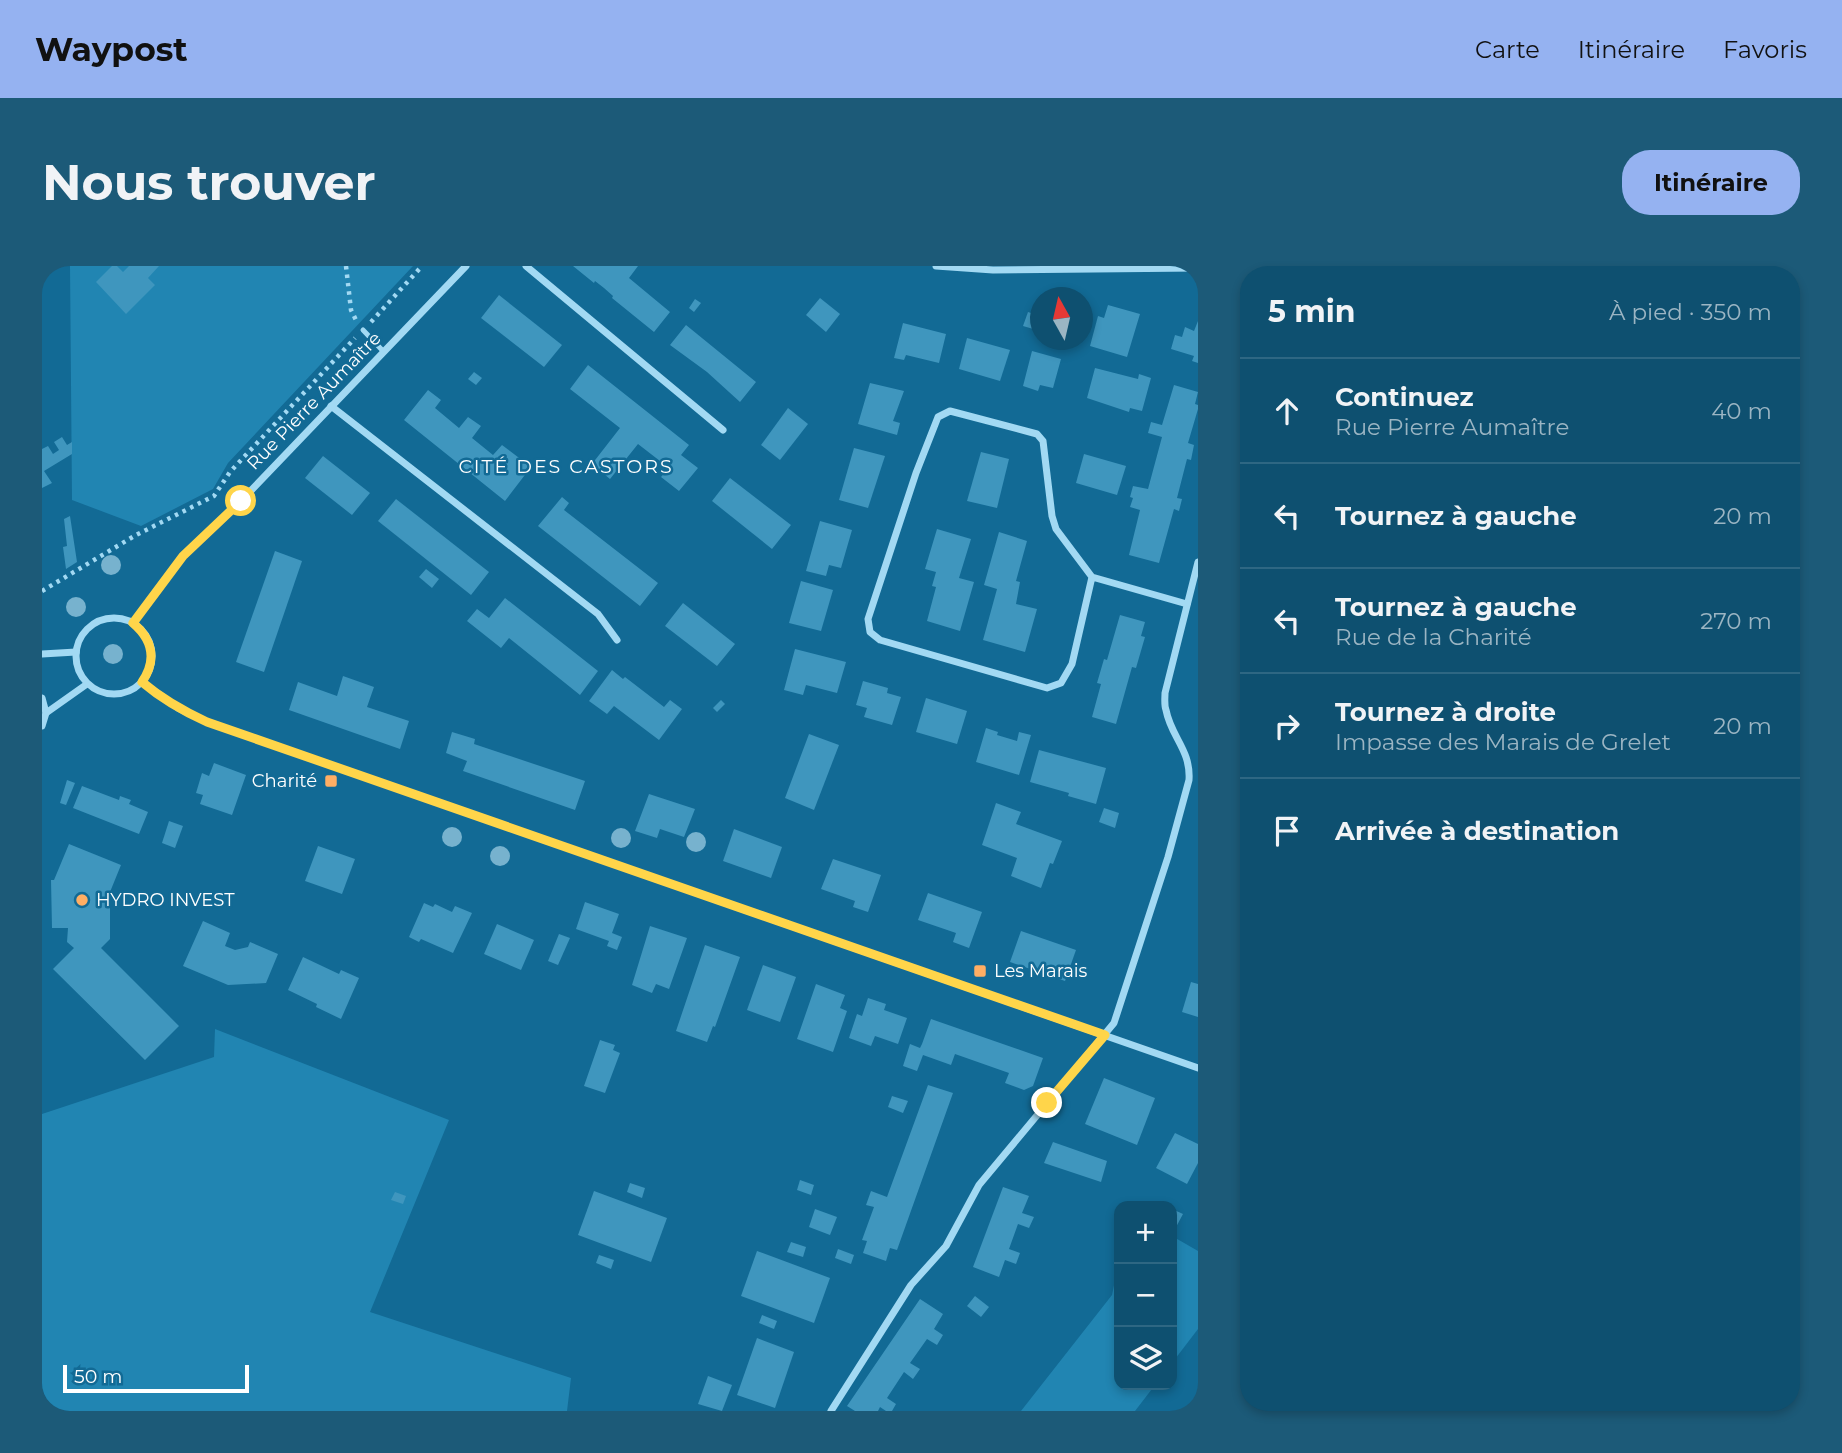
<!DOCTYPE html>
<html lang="fr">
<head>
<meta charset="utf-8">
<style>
  :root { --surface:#0e5070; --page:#1c5a78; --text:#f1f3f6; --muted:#9bb5c3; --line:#2e6783; --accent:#95b2f1 }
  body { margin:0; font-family:Montserrat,sans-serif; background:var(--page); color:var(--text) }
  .controls { position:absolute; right:21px; bottom:21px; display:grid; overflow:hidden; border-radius:14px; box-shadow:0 4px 10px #0003 }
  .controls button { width:63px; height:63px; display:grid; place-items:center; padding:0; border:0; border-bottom:2px solid var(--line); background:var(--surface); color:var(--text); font:35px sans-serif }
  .compass { position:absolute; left:988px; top:21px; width:63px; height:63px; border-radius:50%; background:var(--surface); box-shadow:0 4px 10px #0003; rotate:352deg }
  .scale { position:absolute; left:21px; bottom:18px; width:186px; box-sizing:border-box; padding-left:7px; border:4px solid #fff; border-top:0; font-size:19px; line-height:24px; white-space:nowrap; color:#fff; -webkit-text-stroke:5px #126a95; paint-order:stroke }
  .stop { position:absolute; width:21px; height:21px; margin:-16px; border:5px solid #ffd54a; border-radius:50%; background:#fff }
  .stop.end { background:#ffd54a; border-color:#fff; box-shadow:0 2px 7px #0008 }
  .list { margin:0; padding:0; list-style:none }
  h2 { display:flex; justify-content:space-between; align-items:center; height:91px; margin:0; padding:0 28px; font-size:30px }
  h2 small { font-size:23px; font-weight:400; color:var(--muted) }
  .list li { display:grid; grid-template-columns:46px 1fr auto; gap:21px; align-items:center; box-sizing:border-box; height:105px; padding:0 28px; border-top:2px solid var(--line) }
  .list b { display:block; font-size:26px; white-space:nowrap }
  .list p { margin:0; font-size:23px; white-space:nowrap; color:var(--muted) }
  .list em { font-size:23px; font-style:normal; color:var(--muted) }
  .icon { flex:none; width:38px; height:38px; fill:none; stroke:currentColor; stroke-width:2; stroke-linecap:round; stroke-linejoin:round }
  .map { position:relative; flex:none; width:1156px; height:1145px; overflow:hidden; border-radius:28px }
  header { display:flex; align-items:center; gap:42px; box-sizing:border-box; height:98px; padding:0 35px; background:var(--accent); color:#111 }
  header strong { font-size:33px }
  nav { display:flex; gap:38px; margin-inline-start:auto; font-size:24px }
  .intro { display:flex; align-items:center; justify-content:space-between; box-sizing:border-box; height:168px; padding:0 42px }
  h1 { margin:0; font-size:49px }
  .button { padding:18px 32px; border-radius:28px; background:var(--accent); color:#111; font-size:24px; font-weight:700 }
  main { display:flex; gap:42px; padding:0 42px }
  aside { flex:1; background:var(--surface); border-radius:28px; box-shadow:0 4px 10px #0003 }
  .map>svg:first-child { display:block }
</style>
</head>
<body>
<header>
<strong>Waypost</strong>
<nav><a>Carte</a><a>Itinéraire</a><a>Favoris</a></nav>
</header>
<div class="intro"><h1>Nous trouver</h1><a class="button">Itinéraire</a></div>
<main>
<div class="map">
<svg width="1156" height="1145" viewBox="0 0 1156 1145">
  <rect width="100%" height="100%" fill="#126a95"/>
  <g fill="#2185b2">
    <polygon points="28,0 371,0 186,197 171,223 99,260 30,234"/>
    <polygon points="173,763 407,854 328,1046 529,1112 525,1145 0,1145 0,848 172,791"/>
    <polygon points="1130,970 1156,985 1156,1063 1130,1097"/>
    <polygon points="1077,994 1077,1119 1113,1119 1093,1145 979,1145 1070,1029"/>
  </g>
  <g fill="#3f96be">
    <polygon points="70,0 75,0 81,6 87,0 117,0 106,12 113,19 84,48 54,16"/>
    <polygon points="531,0 596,0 587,12 628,46 612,66 570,32 571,30 562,22 553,15 552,17"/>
    <polygon points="457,29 520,79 502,101 439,52"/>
    <polygon points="778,32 798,48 784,66 764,49"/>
    <polygon points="653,33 659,37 652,46 647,42"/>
    <polygon points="1066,39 1098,48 1085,91 1048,80 1056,50 1062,52"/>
    <polygon points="986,46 998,50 998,65 981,60"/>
    <polygon points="1156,55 1156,97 1150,95 1152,90 1129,83 1133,69 1140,71 1143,61 1152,65"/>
    <polygon points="861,57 904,68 897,97 864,89 862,94 852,92"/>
    <polygon points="644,59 714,116 698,136 665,106 628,79"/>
    <polygon points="925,72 968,84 958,115 917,103"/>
    <polygon points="990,85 1019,93 1011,122 998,119 996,125 981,120"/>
    <polygon points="546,99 647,179 639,189 656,202 637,225 619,211 627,202 596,178 568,213 550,198 578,162 528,123"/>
    <polygon points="1053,102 1096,113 1097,108 1109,112 1100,145 1088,142 1087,146 1045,132"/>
    <polygon points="432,106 440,112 434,119 426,113"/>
    <polygon points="828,117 862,125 851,155 858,157 855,169 816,158"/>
    <polygon points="1132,119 1156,126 1153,138 1156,139 1156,143 1146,177 1152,179 1149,194 1145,193 1135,232 1140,233 1137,245 1132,243 1117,297 1087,289 1098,244 1088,241 1091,232 1088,231 1091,220 1106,223 1120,171 1106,167 1109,156 1120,159"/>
    <polygon points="386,124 399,134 393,142 417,162 426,151 439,160 430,172 451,189 460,179 489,201 463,235 362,154"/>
    <polygon points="746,142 766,158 738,194 719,179"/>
    <polygon points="20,171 25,179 30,176 30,188 2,205 10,217 0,222 0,183 6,180 11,188 17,184 12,176"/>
    <polygon points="812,182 843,190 826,242 797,234"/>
    <polygon points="939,186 967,193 955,242 925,235"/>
    <polygon points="1042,188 1084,200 1075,229 1034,217"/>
    <polygon points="281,190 328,227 310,249 263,212"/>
    <polygon points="688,212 749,259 730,283 670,235"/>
    <polygon points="520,231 527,237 522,244 616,317 598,340 496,260"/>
    <polygon points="354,233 447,306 429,329 336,255"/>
    <polygon points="28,250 35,296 24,303 21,281 25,280 22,253"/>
    <polygon points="778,255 810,264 799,302 787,299 784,310 764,305"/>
    <polygon points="895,263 929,273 917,312 932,316 918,365 885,355 894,321 890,320 894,306 883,303"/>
    <polygon points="957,266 985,275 974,315 978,316 974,338 995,343 983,386 941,374 955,323 942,319"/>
    <polygon points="233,285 260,295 222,406 194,396"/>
    <polygon points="384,303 397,313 390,322 377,311"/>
    <polygon points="759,315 791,324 779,365 747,357"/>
    <polygon points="463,332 556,405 538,429 467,372 459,382 425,355 435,343 447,352"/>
    <polygon points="641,337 693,378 675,400 623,360"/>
    <polygon points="1078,349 1103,356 1099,370 1103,371 1094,402 1090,401 1074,458 1050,451 1059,418 1055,417 1062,393 1065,394"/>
    <polygon points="753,383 804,396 795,427 764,419 761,429 742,424"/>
    <polygon points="570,404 581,413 583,411 622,441 628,434 640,443 617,474 572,440 565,448 547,435"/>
    <polygon points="301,410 332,421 325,441 367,455 358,483 247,444 256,416 295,430"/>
    <polygon points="821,415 846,422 845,427 859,431 850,459 822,451 825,442 814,439"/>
    <polygon points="884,432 925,445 915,478 874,466"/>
    <polygon points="679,434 683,438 675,446 671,442"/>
    <polygon points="944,462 956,466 955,469 975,475 977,466 989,469 977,509 934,496"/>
    <polygon points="410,466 433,473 432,478 543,515 533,544 421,505 425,495 404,487"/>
    <polygon points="767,468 797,479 772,544 743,532"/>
    <polygon points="997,484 1064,502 1054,538 1026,530 1027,527 988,516"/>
    <polygon points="172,497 204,509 190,549 158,538 161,529 154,527 160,507 167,510"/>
    <polygon points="25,514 33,517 24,539 18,537"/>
    <polygon points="40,520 77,534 78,530 89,534 87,538 106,546 97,568 31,542"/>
    <polygon points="607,528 653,543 642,571 618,563 615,572 593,565"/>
    <polygon points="954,537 979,546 974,558 1020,575 1011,598 1008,597 999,622 969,610 975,592 940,579"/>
    <polygon points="1062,542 1077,547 1073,562 1057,556"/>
    <polygon points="127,555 141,560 133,582 120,577"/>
    <polygon points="692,563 740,581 729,612 681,595"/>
    <polygon points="27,578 79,599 68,626 68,673 59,682 137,760 103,794 11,703 32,682 25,676 26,662 10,662 9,614 12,614"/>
    <polygon points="276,580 313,593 300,628 263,615"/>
    <polygon points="791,593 839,609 826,646 811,641 813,635 779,623"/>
    <polygon points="886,627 940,646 927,682 911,676 914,667 876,654"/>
    <polygon points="543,636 577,648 570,667 580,671 575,684 565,680 567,675 534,663"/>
    <polygon points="382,637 391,641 393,638 410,646 413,640 430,647 411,687 379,673 377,676 367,671"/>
    <polygon points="161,655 188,667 183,680 193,684 206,681 208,676 236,688 224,717 186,719 141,700"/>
    <polygon points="455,658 492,674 479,704 442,688"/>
    <polygon points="608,660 645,672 627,723 614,718 610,727 590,719"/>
    <polygon points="979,665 1034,684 1023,715 968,696"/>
    <polygon points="517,668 528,672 516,699 506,695"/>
    <polygon points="663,679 698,691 673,761 671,760 665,776 634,765"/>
    <polygon points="261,691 297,708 299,704 317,712 299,753 274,741 275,738 246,724"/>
    <polygon points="721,699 754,711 738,756 705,744"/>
    <polygon points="1149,716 1156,718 1156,751 1140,746"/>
    <polygon points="774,718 803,729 798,742 805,745 791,786 755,773"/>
    <polygon points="826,732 844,738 842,744 865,752 856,778 833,770 829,780 807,772 815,748 820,750"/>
    <polygon points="889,753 1001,792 991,820 982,824 963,817 967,807 913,788 909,799 881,789 875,805 861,800 868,778 878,782 880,778"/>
    <polygon points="558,774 573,779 571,784 578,787 563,827 542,820"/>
    <polygon points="1062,812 1113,832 1095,879 1043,858"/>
    <polygon points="886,819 911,827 855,984 848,982 844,995 821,987 825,975 820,974 832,941 824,939 829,925 845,931"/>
    <polygon points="850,830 866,835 861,847 846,841"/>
    <polygon points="1133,867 1156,878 1156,897 1145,918 1114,902"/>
    <polygon points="1011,876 1065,895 1059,916 1002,897"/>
    <polygon points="758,914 772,919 769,929 755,924"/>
    <polygon points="588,917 603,922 600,932 585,926"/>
    <polygon points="961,921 987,930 980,947 992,951 987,962 976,958 967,983 978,987 974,998 963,994 957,1011 931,1001"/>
    <polygon points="552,925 625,952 609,996 536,969"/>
    <polygon points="353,926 364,930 361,938 349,934"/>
    <polygon points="773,943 795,951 788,969 767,961"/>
    <polygon points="1130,943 1141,948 1133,963 1130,960"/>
    <polygon points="749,976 764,981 761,991 745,986"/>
    <polygon points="796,983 812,989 809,998 793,992"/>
    <polygon points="715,985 788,1012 772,1057 699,1030"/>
    <polygon points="557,989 572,994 569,1003 554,997"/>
    <polygon points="933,1030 947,1041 939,1051 925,1040"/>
    <polygon points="878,1033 901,1048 892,1063 901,1069 895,1079 885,1073 868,1097 878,1103 871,1113 862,1106 845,1132 854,1138 850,1145 844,1145 838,1141 836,1145 813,1145 805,1140"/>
    <polygon points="720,1049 735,1055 732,1063 717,1057"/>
    <polygon points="715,1072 752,1086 733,1142 695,1129"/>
    <polygon points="666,1110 690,1119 680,1145 656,1138"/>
  </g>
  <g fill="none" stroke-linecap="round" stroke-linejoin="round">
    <g stroke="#a2d9f3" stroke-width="4.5" stroke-dasharray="3.5 5" stroke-linecap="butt">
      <polyline points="304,0 309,44 314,54"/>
      <polyline points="329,56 380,0"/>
      <polyline points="0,325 94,269 172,230 188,206 313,72"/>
    </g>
    <polyline stroke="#a2d9f3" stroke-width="5" points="321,64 341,85"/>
    <g stroke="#a2d9f3" stroke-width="7">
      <polyline points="484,0 681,164"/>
      <polyline points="894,0 951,4 1156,2"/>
      <polyline points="289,140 556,348 575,374"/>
      <polyline points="1050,311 1030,398 1019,417 1005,422 838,374 828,366 826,353 874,207 896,151 908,145 995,168 1001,175 1010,250 1014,263 1050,311 1145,338"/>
      <circle cx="72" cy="390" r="38"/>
      <polyline points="91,357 141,290 199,235 424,0"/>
      <polyline points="0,388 34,386"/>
      <polyline points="100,416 136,442 165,456 1156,802"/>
      <polyline points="0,432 4,447"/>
      <polyline points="0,460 4,447 45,418"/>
      <path d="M 789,1145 L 869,1019 L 904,980 L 937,919 L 1072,757 L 1126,591 L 1147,514 C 1149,484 1129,471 1124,444 C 1122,439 1123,432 1123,427 L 1156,296"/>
    </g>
  </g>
  <g fill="#77b2ce">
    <circle cx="69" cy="299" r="10"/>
    <circle cx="34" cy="341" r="10"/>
    <circle cx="71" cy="388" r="10"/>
    <circle cx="410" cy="571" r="10"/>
    <circle cx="579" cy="572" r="10"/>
    <circle cx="654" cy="576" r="10"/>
    <circle cx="458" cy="590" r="10"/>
  </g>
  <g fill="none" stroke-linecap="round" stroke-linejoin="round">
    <path stroke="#ffd54a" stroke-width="9" d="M 199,235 L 141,290 L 91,357 C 111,374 115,394 100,416 C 120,433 141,445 165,456 L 1063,769 L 1005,837"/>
  </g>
  <g fill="#ffae64" stroke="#126a95" stroke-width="2.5">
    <rect x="282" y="508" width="14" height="14" rx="3.5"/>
    <circle cx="40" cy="634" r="7"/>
    <rect x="931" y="698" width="14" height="14" rx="3.5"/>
  </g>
  <g text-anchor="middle" stroke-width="5" stroke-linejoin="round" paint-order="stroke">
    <g font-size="18" fill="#fff" stroke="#126a95">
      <text transform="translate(272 135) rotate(-46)" y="6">Rue Pierre Aumaître</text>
    </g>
    <g font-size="18" fill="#fff" stroke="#126a95" text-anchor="start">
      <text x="275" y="521" text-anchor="end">Charité</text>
      <text x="54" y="640">HYDRO INVEST</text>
      <text x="952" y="711">Les Marais</text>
    </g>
    <g font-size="19" letter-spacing="2" fill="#fff" stroke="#126a95">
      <text x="524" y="207">CITÉ DES CASTORS</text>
    </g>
  </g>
</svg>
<div class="controls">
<button>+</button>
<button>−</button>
<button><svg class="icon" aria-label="layers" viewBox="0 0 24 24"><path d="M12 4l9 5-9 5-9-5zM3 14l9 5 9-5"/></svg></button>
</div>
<svg class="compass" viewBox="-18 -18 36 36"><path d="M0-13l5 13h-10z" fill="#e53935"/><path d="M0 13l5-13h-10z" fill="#9bb5c3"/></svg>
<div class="scale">50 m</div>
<div class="stop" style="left:199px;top:235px"></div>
<div class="stop end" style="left:1005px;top:837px"></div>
</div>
<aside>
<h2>5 min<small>À pied · 350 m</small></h2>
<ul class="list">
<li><svg class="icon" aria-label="ahead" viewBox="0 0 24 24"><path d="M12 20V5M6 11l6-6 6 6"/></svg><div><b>Continuez</b><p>Rue Pierre Aumaître</p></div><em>40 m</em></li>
<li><svg class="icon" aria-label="left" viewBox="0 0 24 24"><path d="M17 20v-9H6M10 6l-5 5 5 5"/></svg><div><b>Tournez à gauche</b></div><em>20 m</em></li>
<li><svg class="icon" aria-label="left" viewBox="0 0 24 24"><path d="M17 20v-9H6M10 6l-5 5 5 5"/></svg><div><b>Tournez à gauche</b><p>Rue de la Charité</p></div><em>270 m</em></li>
<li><svg class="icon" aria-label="right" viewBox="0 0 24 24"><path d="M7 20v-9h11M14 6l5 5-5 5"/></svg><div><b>Tournez à droite</b><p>Impasse des Marais de Grelet</p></div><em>20 m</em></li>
<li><svg class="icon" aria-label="arrive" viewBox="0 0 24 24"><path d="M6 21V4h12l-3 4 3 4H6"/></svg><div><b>Arrivée à destination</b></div></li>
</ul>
</aside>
</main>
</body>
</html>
